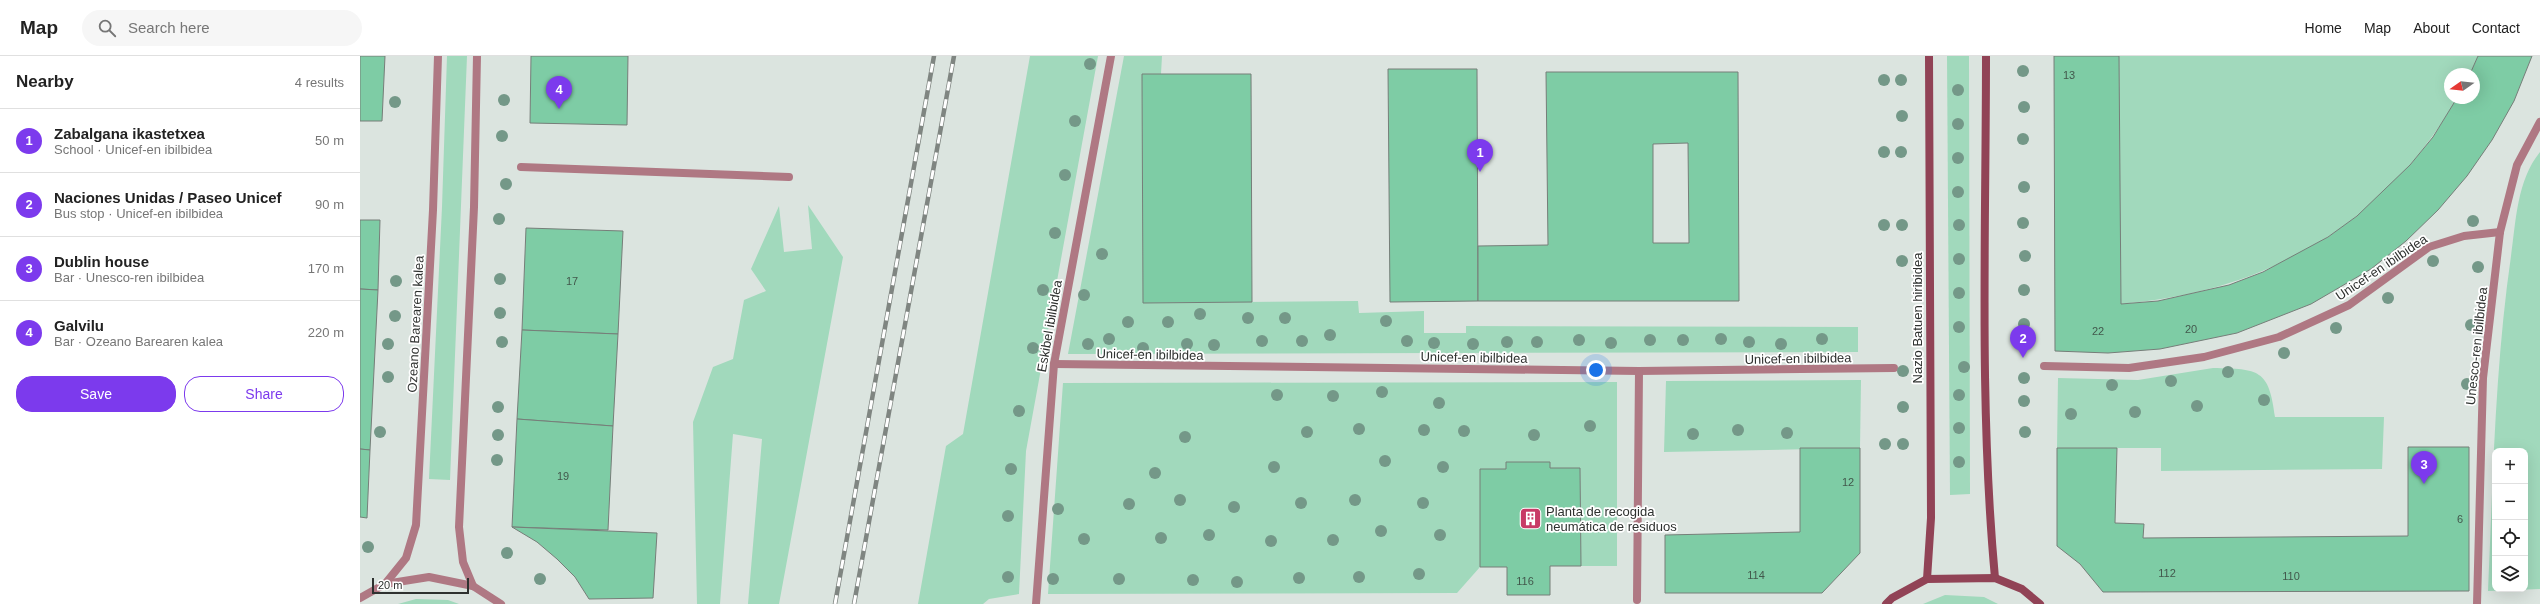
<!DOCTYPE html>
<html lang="en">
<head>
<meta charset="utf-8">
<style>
  :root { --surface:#fff; --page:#f6f6f6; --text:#222; --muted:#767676; --line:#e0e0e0; --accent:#7c3aed }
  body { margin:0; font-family:Helvetica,sans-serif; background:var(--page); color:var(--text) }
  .controls { position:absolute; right:12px; bottom:12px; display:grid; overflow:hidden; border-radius:8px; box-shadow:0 4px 16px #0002 }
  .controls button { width:36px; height:36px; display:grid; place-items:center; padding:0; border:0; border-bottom:1px solid var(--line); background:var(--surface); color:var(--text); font:20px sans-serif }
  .compass { position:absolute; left:2084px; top:12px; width:36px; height:36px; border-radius:50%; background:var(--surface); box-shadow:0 4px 16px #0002; rotate:256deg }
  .scale { position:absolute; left:12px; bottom:10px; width:97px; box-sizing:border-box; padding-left:4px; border:2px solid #2e312f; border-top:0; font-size:11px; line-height:14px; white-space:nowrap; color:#2e312f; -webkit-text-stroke:3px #fff; paint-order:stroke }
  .you { position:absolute; left:1236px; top:314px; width:14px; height:14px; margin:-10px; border:3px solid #fff; border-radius:50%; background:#1a73e8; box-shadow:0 0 0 6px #1a73e833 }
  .badge { display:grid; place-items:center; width:26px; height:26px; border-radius:50%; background:var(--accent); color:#fff; font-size:13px; font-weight:700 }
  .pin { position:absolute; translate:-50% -33px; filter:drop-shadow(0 1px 2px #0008) }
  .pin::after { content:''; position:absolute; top:21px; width:14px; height:12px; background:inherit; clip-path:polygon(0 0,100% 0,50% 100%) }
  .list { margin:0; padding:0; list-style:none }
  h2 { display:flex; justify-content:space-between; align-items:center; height:52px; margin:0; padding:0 16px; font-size:17px }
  h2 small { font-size:13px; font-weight:400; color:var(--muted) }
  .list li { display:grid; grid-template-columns:26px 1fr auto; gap:12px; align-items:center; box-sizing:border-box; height:64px; padding:0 16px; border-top:1px solid var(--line) }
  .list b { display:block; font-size:15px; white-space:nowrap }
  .list p { margin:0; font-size:13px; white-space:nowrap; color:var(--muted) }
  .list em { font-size:13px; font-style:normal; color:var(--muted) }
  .actions { display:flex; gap:8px; padding:12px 16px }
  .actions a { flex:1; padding:9px 0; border:1px solid var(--accent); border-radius:16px; text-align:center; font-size:14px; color:var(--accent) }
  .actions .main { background:var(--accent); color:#fff }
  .icon { flex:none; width:22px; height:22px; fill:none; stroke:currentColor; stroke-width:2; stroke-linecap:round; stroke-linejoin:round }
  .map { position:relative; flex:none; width:2180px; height:548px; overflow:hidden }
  header { display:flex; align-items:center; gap:24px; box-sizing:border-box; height:56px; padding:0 20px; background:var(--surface); border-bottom:1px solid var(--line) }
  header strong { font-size:19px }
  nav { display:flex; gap:22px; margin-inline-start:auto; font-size:14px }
  .search { width:280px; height:36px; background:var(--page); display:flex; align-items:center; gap:10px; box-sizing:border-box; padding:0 14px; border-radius:22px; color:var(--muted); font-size:15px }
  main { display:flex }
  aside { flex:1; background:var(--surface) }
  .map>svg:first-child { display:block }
</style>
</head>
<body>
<header>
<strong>Map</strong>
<div class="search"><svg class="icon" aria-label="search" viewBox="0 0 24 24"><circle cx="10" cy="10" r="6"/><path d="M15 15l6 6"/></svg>Search here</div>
<nav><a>Home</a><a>Map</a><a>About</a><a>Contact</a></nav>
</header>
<main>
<aside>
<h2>Nearby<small>4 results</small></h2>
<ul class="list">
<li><span class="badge">1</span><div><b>Zabalgana ikastetxea</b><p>School · Unicef-en ibilbidea</p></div><em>50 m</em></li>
<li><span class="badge">2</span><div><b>Naciones Unidas / Paseo Unicef</b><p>Bus stop · Unicef-en ibilbidea</p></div><em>90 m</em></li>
<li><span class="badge">3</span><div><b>Dublin house</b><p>Bar · Unesco-ren ibilbidea</p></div><em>170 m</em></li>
<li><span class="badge">4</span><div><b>Galvilu</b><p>Bar · Ozeano Barearen kalea</p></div><em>220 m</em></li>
</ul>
<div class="actions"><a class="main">Save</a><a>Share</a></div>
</aside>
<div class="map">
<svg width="2180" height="548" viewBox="0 0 2180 548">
  <rect width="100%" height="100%" fill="#dbe4df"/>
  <g fill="#a1d9bc" fill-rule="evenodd">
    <polygon points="87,0 107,0 90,424 69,423 82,151"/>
    <polygon points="670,0 738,0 666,395 659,538 629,543 623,548 558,548 586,390 603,378"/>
    <polygon points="764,0 802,0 801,18 782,18 783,247 998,245 999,257 1064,255 1064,277 1106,277 1106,270 1498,271 1498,296 708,298"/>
    <polygon points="1587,0 1609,0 1610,438 1590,439"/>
    <path d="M 1759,0 L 2118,0 L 2110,18 L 2090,18 L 2090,42 L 2097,42 C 2023,170 1906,236 1761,248 Z"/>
    <path d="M 2180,96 L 2180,533 L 2128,535 C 2133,423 2135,311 2151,200 C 2156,165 2157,124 2180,96 ZM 2135,395 L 2165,395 L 2165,533 L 2135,533 Z"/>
    <polygon points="448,149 483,201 419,548 388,548 402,383 373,378 360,548 337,548 333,366 353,311 373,303 384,244 406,235 391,213 419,150 424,196 452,193"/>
    <path d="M 1853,312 C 1899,313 1909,313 1915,361 L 2024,361 L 2022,413 L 1801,415 L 1801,392 L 1697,392 L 1698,322 L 1778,324 Z"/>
    <polygon points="1501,324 1500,392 1304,396 1306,325"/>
    <polygon points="1257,326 1257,510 1221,510 1220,412 1190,412 1190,406 1146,406 1146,413 1120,413 1120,511 1097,537 688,538 703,327"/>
    <polygon points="1585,539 1624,541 1638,548 1563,548"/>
    <polygon points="56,543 88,544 99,548 38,548"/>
  </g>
  <g fill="#7ecca5" stroke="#767e79" fill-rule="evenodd">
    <polygon points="0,0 25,0 22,65 0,65"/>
    <polygon points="171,0 268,0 267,69 170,67"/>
    <polygon points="1694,0 1759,0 1761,248 1798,245 1869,229 1903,216 1968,181 1997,160 2050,109 2073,81 2097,42 2114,42 2114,18 2110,18 2118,0 2172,0 2154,45 2132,84 2107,120 2078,154 2046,185 2011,213 1951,248 1877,277 1800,293 1748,297 1695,295"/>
    <polygon points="1028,13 1117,13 1118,245 1030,246"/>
    <path d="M 1186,16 L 1378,16 L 1379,245 L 1118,245 L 1118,190 L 1188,189 ZM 1328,87 L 1329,187 L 1293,187 L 1293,88 Z"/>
    <polygon points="782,18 891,18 892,246 783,247"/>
    <polygon points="0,164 20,164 18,234 0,233"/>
    <polygon points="166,172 263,175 258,278 162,274"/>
    <polygon points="0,233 18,234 10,394 0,393"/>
    <polygon points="162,274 258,278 253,370 157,363"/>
    <polygon points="157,363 253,370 248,474 152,471"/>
    <polygon points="2048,391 2109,391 2109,535 1743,536 1720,508 1697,490 1697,392 1757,392 1755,467 1784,468 1783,482 2048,480"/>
    <polygon points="1440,392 1500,392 1500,497 1462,537 1305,537 1305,479 1440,476"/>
    <polygon points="0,393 10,394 7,462 0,461"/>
    <polygon points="1146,406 1190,406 1190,412 1220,412 1221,510 1190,510 1190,539 1147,539 1147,511 1120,511 1120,413 1146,413"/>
    <polygon points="152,471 297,477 293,542 229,543 215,521 197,503 177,486"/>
  </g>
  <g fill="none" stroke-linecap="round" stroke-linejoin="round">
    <g stroke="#af7883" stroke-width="8">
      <polyline points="161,111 429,121"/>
      <polyline points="694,308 1279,315 1534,312"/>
      <polyline points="1684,310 1769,312 1844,301 1919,281 1989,249 2069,191 2104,180 2140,176"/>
      <polyline points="1277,544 1279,315"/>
      <polyline points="676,548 694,308 751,0"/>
      <polyline points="2117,548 2123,322 2140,176 2157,109 2180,66"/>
    </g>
    <g stroke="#af7883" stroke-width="8">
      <polyline points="25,528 46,502 56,469 73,154 78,0"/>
      <polyline points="113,530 103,506 99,471 114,151 117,0"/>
      <polyline points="0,542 25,528 69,521 113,530 141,548"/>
    </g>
    <g stroke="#914356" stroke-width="8">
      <path d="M 1626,0 C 1626,173 1619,349 1635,522"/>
      <polyline points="1567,523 1571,462 1569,0"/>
      <polyline points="1526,548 1532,542 1567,523 1635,522 1662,533 1680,548"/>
    </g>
    <defs>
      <g id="rail">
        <polyline points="475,548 574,0"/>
        <polyline points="494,548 594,0"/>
      </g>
    </defs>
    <use href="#rail" stroke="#7f8581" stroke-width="4.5"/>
    <use href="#rail" stroke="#fff" stroke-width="3" stroke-dasharray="9" stroke-linecap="butt"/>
  </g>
  <g fill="#749888">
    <circle cx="730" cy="8" r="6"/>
    <circle cx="1663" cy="15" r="6"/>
    <circle cx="1524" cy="24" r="6"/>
    <circle cx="1541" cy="24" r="6"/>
    <circle cx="1598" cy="34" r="6"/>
    <circle cx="144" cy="44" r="6"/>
    <circle cx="35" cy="46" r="6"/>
    <circle cx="1664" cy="51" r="6"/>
    <circle cx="1542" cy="60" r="6"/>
    <circle cx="715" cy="65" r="6"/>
    <circle cx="1598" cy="68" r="6"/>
    <circle cx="142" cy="80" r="6"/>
    <circle cx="1663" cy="83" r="6"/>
    <circle cx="1524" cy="96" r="6"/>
    <circle cx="1541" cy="96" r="6"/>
    <circle cx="1598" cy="102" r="6"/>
    <circle cx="705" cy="119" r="6"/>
    <circle cx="146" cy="128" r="6"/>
    <circle cx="1664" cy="131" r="6"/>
    <circle cx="1598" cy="136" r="6"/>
    <circle cx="139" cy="163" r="6"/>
    <circle cx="2113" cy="165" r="6"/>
    <circle cx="1663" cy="167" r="6"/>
    <circle cx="1524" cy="169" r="6"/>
    <circle cx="1542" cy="169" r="6"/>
    <circle cx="1599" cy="169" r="6"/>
    <circle cx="695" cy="177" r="6"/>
    <circle cx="742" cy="198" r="6"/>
    <circle cx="1665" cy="200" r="6"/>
    <circle cx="1599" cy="203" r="6"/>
    <circle cx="1542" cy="205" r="6"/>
    <circle cx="2073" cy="205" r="6"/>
    <circle cx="2118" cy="211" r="6"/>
    <circle cx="140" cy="223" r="6"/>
    <circle cx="36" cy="225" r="6"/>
    <circle cx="683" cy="234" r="6"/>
    <circle cx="1664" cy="234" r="6"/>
    <circle cx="1599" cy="237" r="6"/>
    <circle cx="724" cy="239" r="6"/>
    <circle cx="2028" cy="242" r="6"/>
    <circle cx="140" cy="257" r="6"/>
    <circle cx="840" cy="258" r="6"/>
    <circle cx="35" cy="260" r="6"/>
    <circle cx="888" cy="262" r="6"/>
    <circle cx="925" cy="262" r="6"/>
    <circle cx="1026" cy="265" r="6"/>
    <circle cx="768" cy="266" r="6"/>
    <circle cx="808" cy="266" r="6"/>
    <circle cx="1664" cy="268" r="6"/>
    <circle cx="2111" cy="269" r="6"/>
    <circle cx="1599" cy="271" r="6"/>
    <circle cx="1976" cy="272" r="6"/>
    <circle cx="970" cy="279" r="6"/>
    <circle cx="749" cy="283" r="6"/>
    <circle cx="1361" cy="283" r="6"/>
    <circle cx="1462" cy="283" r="6"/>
    <circle cx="1219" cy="284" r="6"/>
    <circle cx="1290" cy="284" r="6"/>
    <circle cx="1323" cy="284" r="6"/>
    <circle cx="902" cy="285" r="6"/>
    <circle cx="942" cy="285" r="6"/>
    <circle cx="1047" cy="285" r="6"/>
    <circle cx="142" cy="286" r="6"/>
    <circle cx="1147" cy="286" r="6"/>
    <circle cx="1177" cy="286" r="6"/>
    <circle cx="1389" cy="286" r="6"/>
    <circle cx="1074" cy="287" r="6"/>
    <circle cx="1251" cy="287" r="6"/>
    <circle cx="28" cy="288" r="6"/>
    <circle cx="728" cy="288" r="6"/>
    <circle cx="827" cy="288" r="6"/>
    <circle cx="1113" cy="288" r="6"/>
    <circle cx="1421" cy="288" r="6"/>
    <circle cx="854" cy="289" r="6"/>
    <circle cx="673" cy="292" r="6"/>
    <circle cx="783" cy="292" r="6"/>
    <circle cx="1924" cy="297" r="6"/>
    <circle cx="1604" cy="311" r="6"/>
    <circle cx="1543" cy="315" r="6"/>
    <circle cx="1868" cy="316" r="6"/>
    <circle cx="28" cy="321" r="6"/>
    <circle cx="1664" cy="322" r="6"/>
    <circle cx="1811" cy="325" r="6"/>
    <circle cx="2107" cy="328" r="6"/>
    <circle cx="1752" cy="329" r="6"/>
    <circle cx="1022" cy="336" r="6"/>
    <circle cx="917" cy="339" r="6"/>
    <circle cx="1599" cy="339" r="6"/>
    <circle cx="973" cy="340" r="6"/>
    <circle cx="1904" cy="344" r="6"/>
    <circle cx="1664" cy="345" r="6"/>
    <circle cx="1079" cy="347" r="6"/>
    <circle cx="1837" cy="350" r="6"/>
    <circle cx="138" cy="351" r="6"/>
    <circle cx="1543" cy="351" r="6"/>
    <circle cx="659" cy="355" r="6"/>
    <circle cx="1775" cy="356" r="6"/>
    <circle cx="1711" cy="358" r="6"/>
    <circle cx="1230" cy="370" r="6"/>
    <circle cx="1599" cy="372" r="6"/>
    <circle cx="999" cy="373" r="6"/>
    <circle cx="1064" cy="374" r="6"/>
    <circle cx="1378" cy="374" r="6"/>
    <circle cx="1104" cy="375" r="6"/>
    <circle cx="20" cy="376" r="6"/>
    <circle cx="947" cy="376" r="6"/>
    <circle cx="1665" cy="376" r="6"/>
    <circle cx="1427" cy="377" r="6"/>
    <circle cx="1333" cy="378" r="6"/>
    <circle cx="138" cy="379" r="6"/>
    <circle cx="1174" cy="379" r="6"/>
    <circle cx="825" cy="381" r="6"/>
    <circle cx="1525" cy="388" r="6"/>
    <circle cx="1543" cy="388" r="6"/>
    <circle cx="137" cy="404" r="6"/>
    <circle cx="1025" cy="405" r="6"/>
    <circle cx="1599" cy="406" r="6"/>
    <circle cx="914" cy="411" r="6"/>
    <circle cx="1083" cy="411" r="6"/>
    <circle cx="651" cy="413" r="6"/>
    <circle cx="795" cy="417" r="6"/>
    <circle cx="820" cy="444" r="6"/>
    <circle cx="995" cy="444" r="6"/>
    <circle cx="941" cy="447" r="6"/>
    <circle cx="1063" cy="447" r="6"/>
    <circle cx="769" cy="448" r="6"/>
    <circle cx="874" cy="451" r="6"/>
    <circle cx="698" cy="453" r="6"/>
    <circle cx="648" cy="460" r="6"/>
    <circle cx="1021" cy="475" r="6"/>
    <circle cx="849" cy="479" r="6"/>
    <circle cx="1080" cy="479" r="6"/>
    <circle cx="801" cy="482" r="6"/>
    <circle cx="724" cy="483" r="6"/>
    <circle cx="973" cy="484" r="6"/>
    <circle cx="911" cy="485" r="6"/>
    <circle cx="8" cy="491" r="6"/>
    <circle cx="147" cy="497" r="6"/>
    <circle cx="1059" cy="518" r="6"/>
    <circle cx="648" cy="521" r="6"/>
    <circle cx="999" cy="521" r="6"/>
    <circle cx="939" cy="522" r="6"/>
    <circle cx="180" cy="523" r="6"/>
    <circle cx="693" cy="523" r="6"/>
    <circle cx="759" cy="523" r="6"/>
    <circle cx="833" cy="524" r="6"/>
    <circle cx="877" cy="526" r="6"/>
  </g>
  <defs>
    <symbol id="building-square" viewBox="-11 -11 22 22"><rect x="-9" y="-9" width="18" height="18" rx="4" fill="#c83a66" stroke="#fff"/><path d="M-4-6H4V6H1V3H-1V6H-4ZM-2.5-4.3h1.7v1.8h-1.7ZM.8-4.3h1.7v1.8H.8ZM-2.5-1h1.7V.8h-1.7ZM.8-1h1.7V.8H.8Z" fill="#fff"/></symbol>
  </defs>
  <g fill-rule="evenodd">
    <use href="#building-square" x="1158" y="450" width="25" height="25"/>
  </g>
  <g text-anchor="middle" stroke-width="3.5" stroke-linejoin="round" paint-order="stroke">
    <g font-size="11" fill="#42584c">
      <text x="1709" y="23">13</text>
      <text x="212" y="229">17</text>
      <text x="1831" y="277">20</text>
      <text x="1738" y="279">22</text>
      <text x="203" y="424">19</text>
      <text x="1488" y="430">12</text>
      <text x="2100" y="467">6</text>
      <text x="1807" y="521">112</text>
      <text x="1396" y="523">114</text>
      <text x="1931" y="524">110</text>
      <text x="1165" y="529">116</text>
    </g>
    <g font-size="13" fill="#2e312f" stroke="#fff">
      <text transform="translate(2021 211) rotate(-34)" y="5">Unicef-en ibilbidea</text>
      <text transform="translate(1557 262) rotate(-90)" y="5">Nazio Batuen hiribidea</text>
      <text transform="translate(55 268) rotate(-87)" y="5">Ozeano Barearen kalea</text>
      <text transform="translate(689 270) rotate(-80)" y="5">Eskibel ibilbidea</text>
      <text transform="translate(2116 290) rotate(-84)" y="5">Unesco-ren ibilbidea</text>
      <text transform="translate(790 298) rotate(1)" y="5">Unicef-en ibilbidea</text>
      <text transform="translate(1114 301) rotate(1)" y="5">Unicef-en ibilbidea</text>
      <text transform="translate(1438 302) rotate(-1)" y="5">Unicef-en ibilbidea</text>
    </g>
    <g font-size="13" fill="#2e312f" stroke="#fff" text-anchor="start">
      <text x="1186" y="460">Planta de recogida<tspan x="1186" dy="15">neumática de residuos</tspan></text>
    </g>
  </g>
</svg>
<div class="controls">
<button>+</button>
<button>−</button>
<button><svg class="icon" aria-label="locate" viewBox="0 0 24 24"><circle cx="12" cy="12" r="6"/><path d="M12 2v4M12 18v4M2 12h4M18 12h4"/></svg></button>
<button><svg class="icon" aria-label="layers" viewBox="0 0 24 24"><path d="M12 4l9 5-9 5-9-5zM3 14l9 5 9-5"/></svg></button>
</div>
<svg class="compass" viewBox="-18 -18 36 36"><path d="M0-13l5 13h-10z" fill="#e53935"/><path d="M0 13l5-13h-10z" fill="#767676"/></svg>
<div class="scale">20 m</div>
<div class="you"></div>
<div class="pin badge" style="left:1120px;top:116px">1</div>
<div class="pin badge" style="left:1663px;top:302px">2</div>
<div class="pin badge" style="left:2064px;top:428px">3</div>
<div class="pin badge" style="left:199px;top:53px">4</div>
</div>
</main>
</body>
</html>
